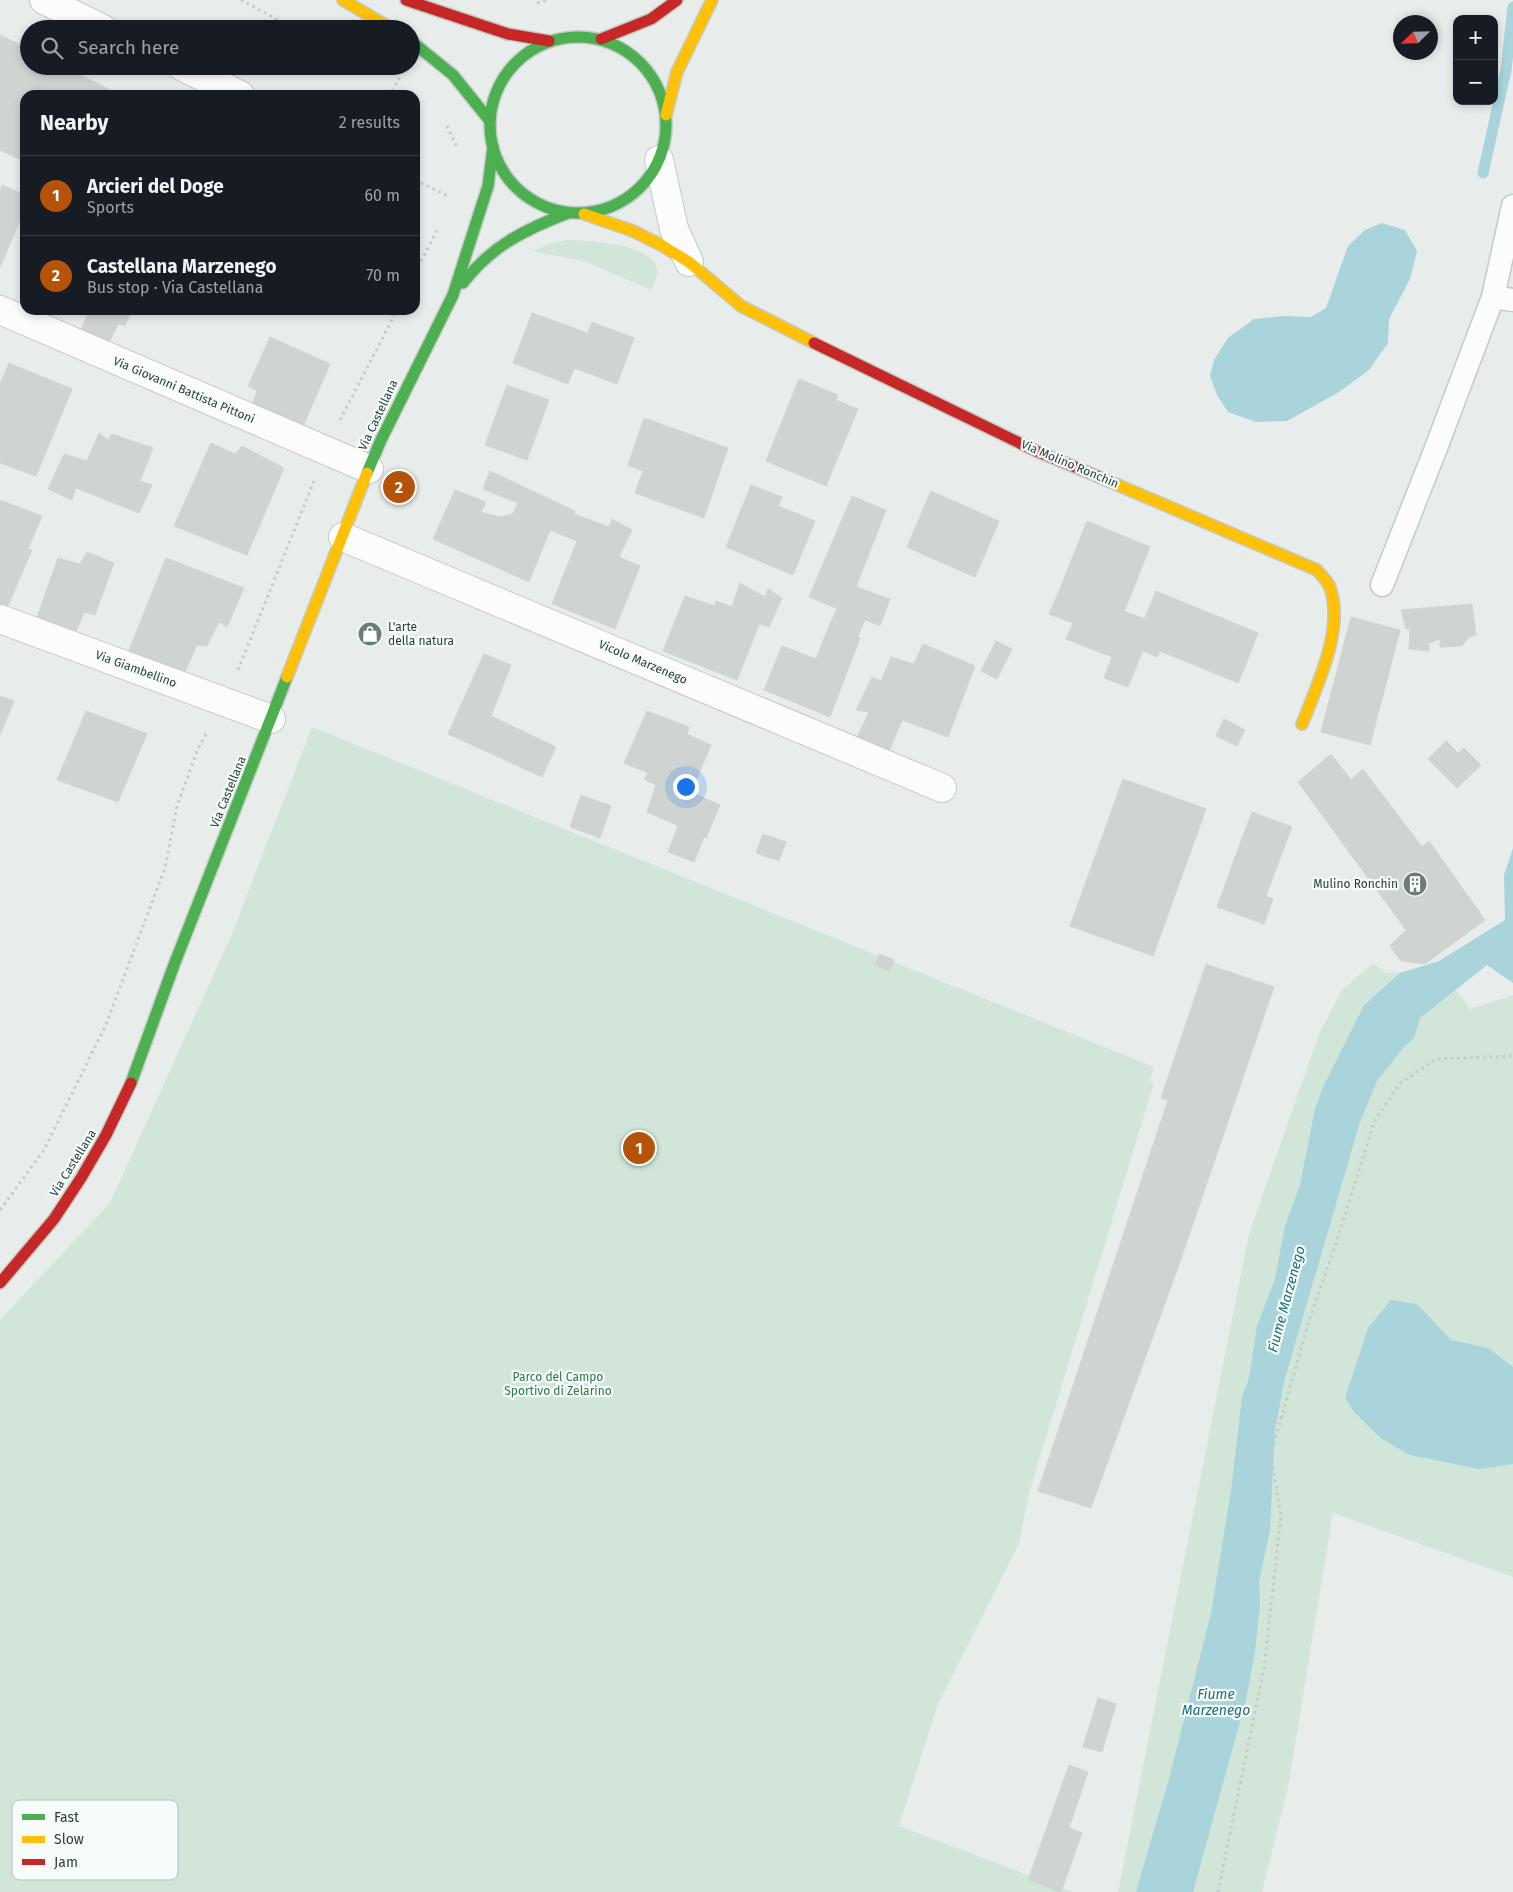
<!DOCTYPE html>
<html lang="en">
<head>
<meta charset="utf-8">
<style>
  :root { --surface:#171b24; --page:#242831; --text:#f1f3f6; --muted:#9ea1a6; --line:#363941; --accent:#b45309 }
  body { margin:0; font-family:"Fira Sans",sans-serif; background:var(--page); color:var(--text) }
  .controls { position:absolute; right:15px; top:15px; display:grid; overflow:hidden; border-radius:10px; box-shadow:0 2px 8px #0003 }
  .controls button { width:45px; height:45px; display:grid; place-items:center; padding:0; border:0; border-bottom:1px solid var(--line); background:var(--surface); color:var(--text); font:25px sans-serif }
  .compass { position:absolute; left:1393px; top:15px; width:45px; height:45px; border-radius:50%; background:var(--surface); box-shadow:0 2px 8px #0003; rotate:247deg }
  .you { position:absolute; left:685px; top:786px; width:18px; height:18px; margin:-12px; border:4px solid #fff; border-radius:50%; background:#1a73e8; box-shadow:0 0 0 8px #1a73e833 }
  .badge { display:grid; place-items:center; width:32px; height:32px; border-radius:50%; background:var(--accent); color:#fff; font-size:16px; font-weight:700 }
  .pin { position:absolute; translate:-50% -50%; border:2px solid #fff; box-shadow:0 1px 5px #0006 }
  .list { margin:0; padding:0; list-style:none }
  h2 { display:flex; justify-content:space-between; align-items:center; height:65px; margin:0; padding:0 20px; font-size:21px }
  h2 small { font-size:16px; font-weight:400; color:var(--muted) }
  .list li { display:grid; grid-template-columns:32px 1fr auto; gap:15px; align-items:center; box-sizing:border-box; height:80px; padding:0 20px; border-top:1px solid var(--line) }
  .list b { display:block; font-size:19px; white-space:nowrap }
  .list p { margin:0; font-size:16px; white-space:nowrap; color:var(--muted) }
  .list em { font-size:16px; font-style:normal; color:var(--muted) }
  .icon { flex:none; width:28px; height:28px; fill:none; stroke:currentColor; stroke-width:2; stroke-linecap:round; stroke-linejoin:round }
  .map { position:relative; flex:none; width:1513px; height:1892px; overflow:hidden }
  .search { position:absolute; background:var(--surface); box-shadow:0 2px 8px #0003; left:20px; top:20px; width:400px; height:55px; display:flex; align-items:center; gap:12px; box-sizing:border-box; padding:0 18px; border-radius:28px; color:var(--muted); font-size:19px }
  .panel { position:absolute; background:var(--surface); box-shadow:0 2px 8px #0003; left:20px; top:90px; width:400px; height:225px; border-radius:15px }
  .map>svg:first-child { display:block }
</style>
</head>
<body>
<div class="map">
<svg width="1513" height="1892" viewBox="0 0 1513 1892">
  <rect width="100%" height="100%" fill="#e8edeb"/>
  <g fill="#d1e6d8">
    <path d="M 567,240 C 588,240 651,244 657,268 C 659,275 654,283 651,290 L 587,262 L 533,251 L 548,244 Z"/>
    <polygon points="312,727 1154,1067 1150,1081 1154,1083 1029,1493 1019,1544 938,1704 899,1826 1073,1892 0,1892 0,1320 110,1203 231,936"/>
    <polygon points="1372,964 1388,973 1442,971 1470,1009 1513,995 1513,1577 1333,1513 1288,1787 1262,1892 1118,1892 1249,1234 1319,1034 1342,990"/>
  </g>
  <g fill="#a9d4db">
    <polygon points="1382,223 1405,230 1417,251 1410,279 1389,319 1388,343 1369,370 1339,392 1287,421 1256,422 1228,412 1217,395 1210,376 1214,360 1228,338 1254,319 1284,316 1311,317 1326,308 1348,246 1365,230"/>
    <polygon points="1513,848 1513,983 1487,965 1420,1018 1414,1038 1403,1048 1377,1081 1360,1122 1284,1382 1275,1431 1270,1530 1259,1581 1260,1604 1255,1651 1246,1700 1193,1892 1136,1892 1170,1775 1211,1613 1231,1491 1242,1397 1249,1378 1257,1326 1275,1279 1285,1226 1300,1185 1315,1109 1324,1085 1364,1005 1400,973 1439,961 1505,920 1504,875"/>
    <polygon points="1391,1300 1417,1304 1451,1340 1488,1348 1513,1367 1513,1464 1479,1469 1410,1455 1382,1439 1355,1413 1345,1398 1368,1328"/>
  </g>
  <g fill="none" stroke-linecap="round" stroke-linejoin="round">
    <polyline stroke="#a9d4db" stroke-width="11" points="1483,173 1506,70 1513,7"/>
  </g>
  <g fill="#cfd4d2" stroke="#d1d6d4">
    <polygon points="0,35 29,49 29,66 63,66 120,95 25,95 25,162 0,150"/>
    <polygon points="2,185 25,195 25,209 0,267 0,192"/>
    <polygon points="90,310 132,310 125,326 118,324 108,345 80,331"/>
    <polygon points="532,313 588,333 568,384 513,363"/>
    <polygon points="592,322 634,338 617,384 574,368"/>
    <polygon points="270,337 330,364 301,431 250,411 257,391 248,386"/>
    <polygon points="9,363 72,389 36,476 0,463 0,384"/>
    <polygon points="799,379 838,395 836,400 858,409 826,486 766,461"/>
    <polygon points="507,385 549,400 527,460 485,445"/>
    <polygon points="644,418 728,448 704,518 635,493 643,471 628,465"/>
    <polygon points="99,433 108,440 112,434 153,448 140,481 152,485 139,513 76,488 72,500 48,489 64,454 87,461"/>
    <polygon points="211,443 235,454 242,446 284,468 247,555 174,526"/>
    <polygon points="490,471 575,511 574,514 609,527 612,519 632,530 619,557 640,566 615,629 552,604 577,541 550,530 529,582 433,539 455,490 486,502 481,512 500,517 513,514 518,503 483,489"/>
    <polygon points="751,485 782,497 778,506 815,521 793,575 726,547"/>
    <polygon points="931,491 999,521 986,552 947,535 936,560 907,547"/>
    <polygon points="852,496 886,510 856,587 890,599 880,626 809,597"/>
    <polygon points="0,500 42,516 28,549 32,550 6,610 0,607"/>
    <polygon points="1087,521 1150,547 1122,617 1059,591"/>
    <polygon points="947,535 986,552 975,577 936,560"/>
    <polygon points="87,552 114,563 95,615 84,612 75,635 36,620 58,558 80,564"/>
    <polygon points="166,558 244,588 227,627 219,622 207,646 197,645 183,676 128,653"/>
    <polygon points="740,583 765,597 768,589 782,598 769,627 758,624 762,617 732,607"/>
    <polygon points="1059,591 1122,617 1124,611 1144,619 1133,646 1143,650 1128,687 1104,678 1112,657 1066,639 1073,623 1049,614"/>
    <polygon points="1156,591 1258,633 1246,664 1205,648 1197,666 1160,651 1157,657 1133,646"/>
    <polygon points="685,596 715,606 716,601 762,617 737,680 663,651"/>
    <polygon points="1472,604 1476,635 1468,638 1462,646 1440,647 1440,639 1429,643 1429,651 1409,649 1410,629 1406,629 1401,610"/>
    <polygon points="837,609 865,620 857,638 829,626"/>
    <polygon points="1351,617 1359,619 1329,734 1321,732"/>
    <polygon points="1359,619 1400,630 1370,745 1329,734"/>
    <polygon points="829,626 860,638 830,717 764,690 782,646 816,659"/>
    <polygon points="996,641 1012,649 997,679 981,671"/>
    <polygon points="923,644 975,666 948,737 902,720 887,756 855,742 869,712 856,710 872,677 881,681 891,657 914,664"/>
    <polygon points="1205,648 1246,664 1238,683 1197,666"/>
    <polygon points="484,654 511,665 491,716 556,747 542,777 448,734"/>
    <polygon points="0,696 14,701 0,735"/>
    <polygon points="86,711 147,734 118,802 57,780"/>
    <polygon points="647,711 689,727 687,734 711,745 691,792 720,805 706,838 647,812 656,785 644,779 648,773 624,763"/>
    <polygon points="1224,719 1245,730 1237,746 1216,736"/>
    <polygon points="1446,741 1458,753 1464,748 1481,765 1457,788 1428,759"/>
    <polygon points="1331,754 1351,780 1363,769 1422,847 1429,841 1485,920 1425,964 1401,961 1390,946 1406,930 1298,782"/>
    <polygon points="1123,779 1206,809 1153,956 1070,926"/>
    <polygon points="581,795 611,806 600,838 570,827"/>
    <polygon points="1252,812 1292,827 1281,856 1241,841"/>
    <polygon points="678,826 704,837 694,862 668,852"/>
    <polygon points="763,834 786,842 779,861 756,853"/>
    <polygon points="1241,841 1281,856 1266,896 1273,899 1264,924 1217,907"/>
    <polygon points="879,954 894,960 889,971 875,965"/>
    <polygon points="1206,964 1274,987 1181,1259 1091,1508 1038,1491 1168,1100 1161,1098"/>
    <polygon points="1098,1698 1116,1704 1102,1752 1083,1747"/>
    <polygon points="1069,1765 1088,1772 1069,1828 1082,1833 1061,1892 1028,1880"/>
  </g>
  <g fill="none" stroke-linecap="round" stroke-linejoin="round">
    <defs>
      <g id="lane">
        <polyline points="1493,297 1513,300"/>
        <polyline points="1382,585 1436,448 1493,297 1513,206"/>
      </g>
      <g id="street">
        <polyline points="44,0 103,29"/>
        <polyline points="181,66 240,95"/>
        <polyline points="659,160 674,229 689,262"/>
        <polyline points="0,310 369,469"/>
        <polyline points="343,537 942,788"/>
        <polyline points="0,619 271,719"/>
      </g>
      <g id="fast">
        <circle cx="578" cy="125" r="88"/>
        <polyline points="411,41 453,75 490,121"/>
        <path d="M 463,283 C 491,246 526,229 568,213"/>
        <polyline points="367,473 381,440 453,295 488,186 493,147"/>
        <polyline points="131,1083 174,965 287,677"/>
      </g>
      <g id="slow">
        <polyline points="343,0 392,29"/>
        <polyline points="666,115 677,72 712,0"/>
        <polyline points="584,214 633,231 661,245 689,262 741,306 814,343"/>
        <path d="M 1099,477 L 1317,570 C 1321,575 1326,580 1329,585 C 1346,626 1317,686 1302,724"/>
        <polyline points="287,677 367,473"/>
      </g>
      <g id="jam">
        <polyline points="406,0 508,34 549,41"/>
        <polyline points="601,39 651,19 677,0"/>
        <polyline points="814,343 1036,451 1099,477"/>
        <polyline points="0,1283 54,1219 81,1178 106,1135 131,1083"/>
      </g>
    </defs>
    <use href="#lane" stroke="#c5cac8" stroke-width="25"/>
    <use href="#street" stroke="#c5cac8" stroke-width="30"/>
    <use href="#fast" stroke="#c3cbc8" stroke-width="14"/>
    <use href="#slow" stroke="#c3cbc8" stroke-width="14"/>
    <use href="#jam" stroke="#c3cbc8" stroke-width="14"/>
    <g stroke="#c3ccca" stroke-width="3" stroke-dasharray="2.5 4" stroke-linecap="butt">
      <polyline points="241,0 295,29"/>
      <polyline points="537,3 548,0"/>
      <polyline points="376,66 394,74"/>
      <polyline points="392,91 401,75"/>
      <polyline points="447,126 457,147"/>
      <polyline points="415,180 450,197"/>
      <polyline points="415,273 437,230"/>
      <polyline points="340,420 397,310"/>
      <polyline points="238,670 314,481"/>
      <polyline points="0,1210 44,1150 105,1027 165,868 177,806 197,751 207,732"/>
      <polyline points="1218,1892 1264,1668 1281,1516 1271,1454 1309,1321 1336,1244 1374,1122 1399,1084 1436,1059 1513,1056"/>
    </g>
    <use href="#lane" stroke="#fcfcfc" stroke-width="22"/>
    <use href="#street" stroke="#fcfcfc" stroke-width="28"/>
    <use href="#fast" stroke="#4caf50" stroke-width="11"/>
    <use href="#slow" stroke="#ffc107" stroke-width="11"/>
    <use href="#jam" stroke="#c62828" stroke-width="11"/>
  </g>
  <defs>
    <symbol id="shop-disc" viewBox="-11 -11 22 22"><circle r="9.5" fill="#697e78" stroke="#f7fbf9"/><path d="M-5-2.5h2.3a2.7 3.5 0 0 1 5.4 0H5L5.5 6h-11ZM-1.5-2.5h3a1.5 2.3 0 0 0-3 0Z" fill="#fff"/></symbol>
    <symbol id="building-disc" viewBox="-11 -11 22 22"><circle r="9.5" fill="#697e78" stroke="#f7fbf9"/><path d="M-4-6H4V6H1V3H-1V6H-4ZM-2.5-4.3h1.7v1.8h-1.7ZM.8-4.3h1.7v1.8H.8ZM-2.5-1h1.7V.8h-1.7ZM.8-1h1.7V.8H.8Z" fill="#fff"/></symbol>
  </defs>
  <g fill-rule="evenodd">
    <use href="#shop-disc" x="356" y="620" width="28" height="28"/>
    <use href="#building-disc" x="1401" y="870" width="28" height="28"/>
  </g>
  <g text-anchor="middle" stroke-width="4.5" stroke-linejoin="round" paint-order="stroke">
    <g font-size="12" fill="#24423a" stroke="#f7fbf9">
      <text transform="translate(184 390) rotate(23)" y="4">Via Giovanni Battista Pittoni</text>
      <text transform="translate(378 415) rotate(-65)" y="4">Via Castellana</text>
      <text transform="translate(1070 464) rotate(23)" y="4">Via Molino Ronchin</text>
      <text transform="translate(643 662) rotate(23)" y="4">Vicolo Marzenego</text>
      <text transform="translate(136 669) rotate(20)" y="4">Via Giambellino</text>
      <text transform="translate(228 792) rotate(-68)" y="4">Via Castellana</text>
      <text transform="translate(73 1163) rotate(-58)" y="4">Via Castellana</text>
    </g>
    <g font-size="12" fill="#24423a" stroke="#f7fbf9" text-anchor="start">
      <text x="388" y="631">L'arte<tspan x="388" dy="14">della natura</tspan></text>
      <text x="1398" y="888" text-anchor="end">Mulino Ronchin</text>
    </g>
    <g font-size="12" fill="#2d7a4b" stroke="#f7fbf9">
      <text x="558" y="1381">Parco del Campo<tspan x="558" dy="14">Sportivo di Zelarino</tspan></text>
    </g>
    <g font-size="14" font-style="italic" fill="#1c6f80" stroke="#f7fbf9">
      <text transform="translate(1286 1299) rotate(-75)" y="5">Fiume Marzenego</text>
      <text x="1216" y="1699">Fiume<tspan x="1216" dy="16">Marzenego</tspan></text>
    </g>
  </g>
  <rect x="12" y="1800" width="166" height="80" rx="8" fill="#f7fbf9" stroke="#b8c4c0" stroke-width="1"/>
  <rect x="22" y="1814" width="23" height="6" fill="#4caf50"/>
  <rect x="22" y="1836" width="23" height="7" fill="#ffc107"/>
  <rect x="22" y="1859" width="23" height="6" fill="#c62828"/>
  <g font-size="14" fill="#24423a">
    <text x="54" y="1822">Fast</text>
    <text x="54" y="1844">Slow</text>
    <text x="54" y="1867">Jam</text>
  </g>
</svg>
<div class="controls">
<button>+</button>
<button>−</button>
</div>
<svg class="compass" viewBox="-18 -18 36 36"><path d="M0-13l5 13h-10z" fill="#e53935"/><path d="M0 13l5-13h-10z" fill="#9ea1a6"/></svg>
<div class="you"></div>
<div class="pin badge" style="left:639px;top:1148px">1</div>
<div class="pin badge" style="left:399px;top:487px">2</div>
<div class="search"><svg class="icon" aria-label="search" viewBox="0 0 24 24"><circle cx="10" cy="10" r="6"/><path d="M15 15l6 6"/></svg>Search here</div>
<section class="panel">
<h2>Nearby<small>2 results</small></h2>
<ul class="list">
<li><span class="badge">1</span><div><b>Arcieri del Doge</b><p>Sports</p></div><em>60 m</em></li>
<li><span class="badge">2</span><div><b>Castellana Marzenego</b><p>Bus stop · Via Castellana</p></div><em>70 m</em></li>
</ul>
</section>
</div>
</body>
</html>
